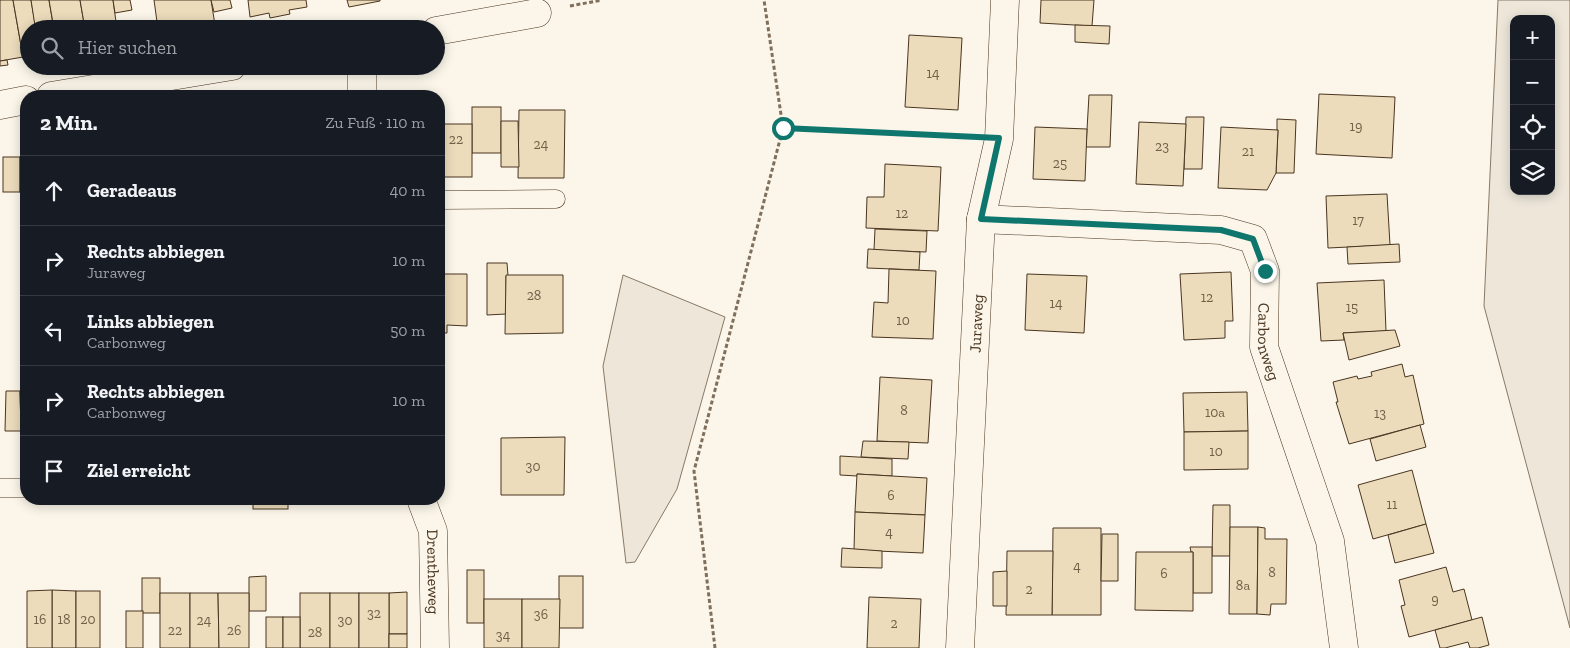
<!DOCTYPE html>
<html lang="de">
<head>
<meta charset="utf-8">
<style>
  :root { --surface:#171b24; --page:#20242c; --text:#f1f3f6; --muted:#9ea1a6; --line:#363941 }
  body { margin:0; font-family:"Zilla Slab",serif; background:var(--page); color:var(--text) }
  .controls { position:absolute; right:15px; top:15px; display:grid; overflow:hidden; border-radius:10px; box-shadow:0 2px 12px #0003 }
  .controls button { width:45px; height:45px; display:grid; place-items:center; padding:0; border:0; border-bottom:1px solid var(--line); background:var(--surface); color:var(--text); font:25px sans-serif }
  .stop { position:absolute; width:15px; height:15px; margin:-11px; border:4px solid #0f766e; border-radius:50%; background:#fff }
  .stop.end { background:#0f766e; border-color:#fff; box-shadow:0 1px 5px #0008 }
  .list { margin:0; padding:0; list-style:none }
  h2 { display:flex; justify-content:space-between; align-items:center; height:65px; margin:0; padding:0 20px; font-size:21px }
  h2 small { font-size:16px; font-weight:400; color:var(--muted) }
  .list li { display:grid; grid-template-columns:32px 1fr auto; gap:15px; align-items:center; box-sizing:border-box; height:70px; padding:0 20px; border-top:1px solid var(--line) }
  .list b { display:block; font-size:19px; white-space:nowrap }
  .list p { margin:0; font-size:16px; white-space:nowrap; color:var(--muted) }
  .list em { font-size:16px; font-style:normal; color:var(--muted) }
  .icon { flex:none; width:28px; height:28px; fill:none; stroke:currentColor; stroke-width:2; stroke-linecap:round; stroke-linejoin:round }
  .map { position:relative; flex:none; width:1570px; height:648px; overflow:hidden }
  .search { position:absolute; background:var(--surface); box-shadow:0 2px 12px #0003; left:20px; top:20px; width:425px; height:55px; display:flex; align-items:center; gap:12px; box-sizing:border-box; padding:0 18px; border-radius:28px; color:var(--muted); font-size:19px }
  .panel { position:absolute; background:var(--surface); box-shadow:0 2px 12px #0003; left:20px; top:90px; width:425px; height:415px; border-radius:20px }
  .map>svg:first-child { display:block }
</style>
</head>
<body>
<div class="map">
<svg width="1570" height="648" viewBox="0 0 1570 648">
  <rect width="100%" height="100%" fill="#fbf6e9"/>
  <g fill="#ede6d9" stroke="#887966" fill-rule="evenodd">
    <path d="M 1498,0 L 1570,0 L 1570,628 L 1484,306 ZM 1514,19 L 1551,19 L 1551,191 L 1514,191 Z"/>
    <polygon points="623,275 725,317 677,489 635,562 626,563 603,366"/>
  </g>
  <g fill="#ecdcbc" stroke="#4a3520">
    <polygon points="0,0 13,0 23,57 0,61"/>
    <polygon points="13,0 31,0 36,29 29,29 29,50 22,51"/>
    <polygon points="31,0 49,0 53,24 35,26"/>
    <polygon points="49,0 80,0 85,29 54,29"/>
    <polygon points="80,0 113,0 117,29 85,29"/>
    <polygon points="113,0 130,0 132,10 115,13"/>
    <polygon points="154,0 211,0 215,25 196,29 158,29"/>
    <polygon points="211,0 230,0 232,8 214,12"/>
    <polygon points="248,0 306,0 307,7 289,10 290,14 270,18 269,13 250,17"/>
    <polygon points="347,0 380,0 380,1 349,7"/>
    <polygon points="1041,0 1094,0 1092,26 1040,23"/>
    <polygon points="1075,25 1110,26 1109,44 1075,42"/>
    <polygon points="909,35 962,38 958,110 905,107"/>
    <polygon points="7,60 8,65 0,66 0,61"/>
    <polygon points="1319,94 1395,97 1392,158 1316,154"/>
    <polygon points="1089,95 1112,95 1110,147 1086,147"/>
    <rect x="472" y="107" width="29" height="46"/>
    <polygon points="519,110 565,110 564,178 518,178"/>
    <polygon points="1186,117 1204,117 1202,169 1184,169"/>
    <polygon points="1277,119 1296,120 1294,173 1276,173 1278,130 1277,130"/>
    <polygon points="501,121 518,121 519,167 501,167"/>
    <polygon points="1139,122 1186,124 1183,186 1136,184"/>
    <rect x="439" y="124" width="33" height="53"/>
    <polygon points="1035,127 1087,129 1085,181 1033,179"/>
    <polygon points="1221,127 1278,130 1276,173 1267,190 1218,188"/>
    <rect x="3" y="157" width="17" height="35"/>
    <rect x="20" y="157" width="6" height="35"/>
    <polygon points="885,164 941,167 938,231 866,228 867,197 884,197"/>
    <polygon points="1387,194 1390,245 1328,248 1326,196"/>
    <polygon points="875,229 927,231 926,252 874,250"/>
    <polygon points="1399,244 1400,262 1348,264 1347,247"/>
    <polygon points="868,249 920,252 919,270 867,268"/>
    <polygon points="487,263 507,263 508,276 506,276 506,314 487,315"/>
    <polygon points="889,269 936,271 933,339 872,337 874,302 888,303"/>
    <polygon points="1231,272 1233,321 1225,321 1225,338 1184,340 1180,274"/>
    <polygon points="439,274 467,274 467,326 447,325 447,333 439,333"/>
    <polygon points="1027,274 1087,276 1084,333 1025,330"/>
    <polygon points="506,275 563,275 563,333 505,334"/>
    <polygon points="1384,280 1386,331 1343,333 1344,340 1321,341 1317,283"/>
    <polygon points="1395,330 1400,346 1349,360 1343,333"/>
    <polygon points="1402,364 1405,377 1413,375 1424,424 1349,444 1336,402 1338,402 1333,382 1357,376 1358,379 1372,376 1371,372"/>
    <polygon points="880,377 932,380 928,443 877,441"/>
    <polygon points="6,391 20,391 21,431 5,431"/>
    <polygon points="20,391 26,391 26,431 21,431"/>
    <polygon points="1247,392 1248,431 1184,432 1183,393"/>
    <polygon points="1420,425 1426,447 1376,461 1370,439"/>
    <polygon points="1248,431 1248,469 1184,470 1184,432"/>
    <polygon points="565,437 564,495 501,495 501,438"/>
    <polygon points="863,441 909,442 908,459 861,457"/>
    <polygon points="840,456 892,459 892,476 857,474 857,476 840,475"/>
    <polygon points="1412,470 1426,524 1373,539 1358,485"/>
    <polygon points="857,474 927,478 925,515 855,512"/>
    <rect x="253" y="499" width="35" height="10"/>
    <polygon points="1213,505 1230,505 1230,556 1212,556"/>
    <polygon points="855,512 925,515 923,553 854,550"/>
    <polygon points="1426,524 1434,553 1395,563 1388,535"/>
    <polygon points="1230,527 1258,527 1257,614 1229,614"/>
    <polygon points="1258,527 1265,528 1265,539 1287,539 1286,604 1271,604 1270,615 1257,614"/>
    <polygon points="1053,528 1101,528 1101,615 1052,615"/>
    <polygon points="1102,534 1118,534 1118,581 1101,581"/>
    <polygon points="1190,547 1212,547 1212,593 1193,593 1193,552 1191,552"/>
    <polygon points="842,548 882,551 882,568 841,567"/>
    <polygon points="1007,551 1053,551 1052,615 1006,615"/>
    <polygon points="1136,552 1193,552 1193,611 1135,610"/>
    <polygon points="1446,567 1453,592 1464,589 1472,620 1409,637 1401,606 1405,605 1399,580"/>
    <rect x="467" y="570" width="17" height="53"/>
    <polygon points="1007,571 1007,606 993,606 993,572"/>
    <polygon points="266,576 266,611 249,611 249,577"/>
    <rect x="559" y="576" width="24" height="52"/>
    <rect x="142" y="578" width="18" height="35"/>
    <polygon points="52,590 76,591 76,648 52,648"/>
    <polygon points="52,590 52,648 27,648 27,591"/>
    <rect x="76" y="591" width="24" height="57"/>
    <polygon points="407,592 407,634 389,634 389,593"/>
    <rect x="160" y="593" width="30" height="55"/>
    <polygon points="190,593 218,593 219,648 190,648"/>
    <polygon points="218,593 249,593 249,648 219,648"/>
    <rect x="300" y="593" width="30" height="55"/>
    <rect x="330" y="593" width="29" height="55"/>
    <rect x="359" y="593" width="30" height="55"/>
    <polygon points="869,597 921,599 919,648 867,648"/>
    <rect x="484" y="599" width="38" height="49"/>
    <polygon points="522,599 560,599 559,648 522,648"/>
    <rect x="126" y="611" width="17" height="37"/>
    <rect x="266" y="617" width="17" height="31"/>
    <rect x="283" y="617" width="17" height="31"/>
    <polygon points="1482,617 1489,645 1478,648 1470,648 1468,642 1445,648 1440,648 1435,630"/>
    <rect x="389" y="634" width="18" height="14"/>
  </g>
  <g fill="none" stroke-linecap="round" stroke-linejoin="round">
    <defs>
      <g id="service">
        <polyline points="439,200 556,199"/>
        <polyline points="0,488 26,488"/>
      </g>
      <g id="minor">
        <polyline points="436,31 537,13"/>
        <polyline points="362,66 362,96"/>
        <polyline points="51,96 232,66"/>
        <polyline points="0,105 26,100"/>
        <path id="s1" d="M 981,219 L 1221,230 L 1253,239 L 1265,271 L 1264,347 L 1330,541 L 1344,648"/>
        <path id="s2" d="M 421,499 L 433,531 L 435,648"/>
        <path id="s3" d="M 960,648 L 981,219 L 999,139 L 1005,0"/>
      </g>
    </defs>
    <use href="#service" stroke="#4a3520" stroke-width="19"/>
    <use href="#minor" stroke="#4a3520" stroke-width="29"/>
    <g stroke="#7f6f5c" stroke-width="3" stroke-dasharray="4 2.5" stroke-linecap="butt">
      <polyline points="570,6 602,0"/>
      <polyline points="783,128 966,137"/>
      <polyline points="715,648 694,471 783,128 764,0"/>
    </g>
    <use href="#service" stroke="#fbf6e9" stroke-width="18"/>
    <use href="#minor" stroke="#fbf6e9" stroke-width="28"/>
  </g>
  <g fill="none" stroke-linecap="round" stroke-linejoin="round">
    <polyline stroke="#0f766e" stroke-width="6" points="783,128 999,138 981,219 1221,230 1253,239 1265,271"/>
  </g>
  <g text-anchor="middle" stroke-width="4" stroke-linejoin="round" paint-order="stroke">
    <g font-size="14" fill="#725f47">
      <text x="933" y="78">14</text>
      <text x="1356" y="131">19</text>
      <text x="456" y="144">22</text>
      <text x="541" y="149">24</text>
      <text x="1162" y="151">23</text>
      <text x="1248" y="156">21</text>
      <text x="1060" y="168">25</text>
      <text x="902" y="218">12</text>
      <text x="1358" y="225">17</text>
      <text x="534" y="300">28</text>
      <text x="1207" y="302">12</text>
      <text x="1056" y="308">14</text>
      <text x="1352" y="312">15</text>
      <text x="903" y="325">10</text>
      <text x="904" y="415">8</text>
      <text x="1215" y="417">10a</text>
      <text x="1380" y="418">13</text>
      <text x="1216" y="456">10</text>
      <text x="533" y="471">30</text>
      <text x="891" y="500">6</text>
      <text x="1392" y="509">11</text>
      <text x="889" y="537">4</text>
      <text x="1077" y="571">4</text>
      <text x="1272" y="577">8</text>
      <text x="1164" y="578">6</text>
      <text x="1243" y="590">8a</text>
      <text x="1029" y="594">2</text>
      <text x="1435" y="604">9</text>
      <text x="374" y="618">32</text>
      <text x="541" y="619">36</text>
      <text x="40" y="624">16</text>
      <text x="64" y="624">18</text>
      <text x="88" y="624">20</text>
      <text x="204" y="625">24</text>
      <text x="345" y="625">30</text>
      <text x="894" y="628">2</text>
      <text x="175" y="635">22</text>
      <text x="234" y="635">26</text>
      <text x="315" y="637">28</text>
      <text x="503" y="640">34</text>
    </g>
    <g font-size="16" fill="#4a3520" stroke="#fbf6e9">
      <text dy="6" stroke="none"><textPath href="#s3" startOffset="325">Juraweg</textPath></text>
      <text dy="6" stroke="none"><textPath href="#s1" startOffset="379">Carbonweg</textPath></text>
      <text dy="6" stroke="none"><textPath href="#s2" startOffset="75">Drentheweg</textPath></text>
    </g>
  </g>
</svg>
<div class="controls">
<button>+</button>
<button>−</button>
<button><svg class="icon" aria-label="locate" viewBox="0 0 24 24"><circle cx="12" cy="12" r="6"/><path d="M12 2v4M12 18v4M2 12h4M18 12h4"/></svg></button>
<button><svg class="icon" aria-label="layers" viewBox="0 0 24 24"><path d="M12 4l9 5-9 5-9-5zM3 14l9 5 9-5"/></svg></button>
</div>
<div class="stop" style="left:783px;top:128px"></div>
<div class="stop end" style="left:1265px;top:271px"></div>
<div class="search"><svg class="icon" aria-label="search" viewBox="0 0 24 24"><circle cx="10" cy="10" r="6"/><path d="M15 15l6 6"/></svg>Hier suchen</div>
<section class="panel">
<h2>2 Min.<small>Zu Fuß · 110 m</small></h2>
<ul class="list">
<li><svg class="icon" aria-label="ahead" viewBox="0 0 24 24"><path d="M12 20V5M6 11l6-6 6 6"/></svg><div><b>Geradeaus</b></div><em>40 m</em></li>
<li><svg class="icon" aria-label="right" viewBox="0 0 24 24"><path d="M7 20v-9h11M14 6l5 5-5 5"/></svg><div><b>Rechts abbiegen</b><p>Juraweg</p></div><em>10 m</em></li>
<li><svg class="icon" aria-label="left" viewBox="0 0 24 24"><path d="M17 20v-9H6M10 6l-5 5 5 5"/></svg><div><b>Links abbiegen</b><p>Carbonweg</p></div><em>50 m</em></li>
<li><svg class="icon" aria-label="right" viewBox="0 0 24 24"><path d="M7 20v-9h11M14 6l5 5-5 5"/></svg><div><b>Rechts abbiegen</b><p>Carbonweg</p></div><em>10 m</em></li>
<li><svg class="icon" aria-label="arrive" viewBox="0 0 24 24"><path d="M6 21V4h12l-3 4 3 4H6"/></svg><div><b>Ziel erreicht</b></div></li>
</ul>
</section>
</div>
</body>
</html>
